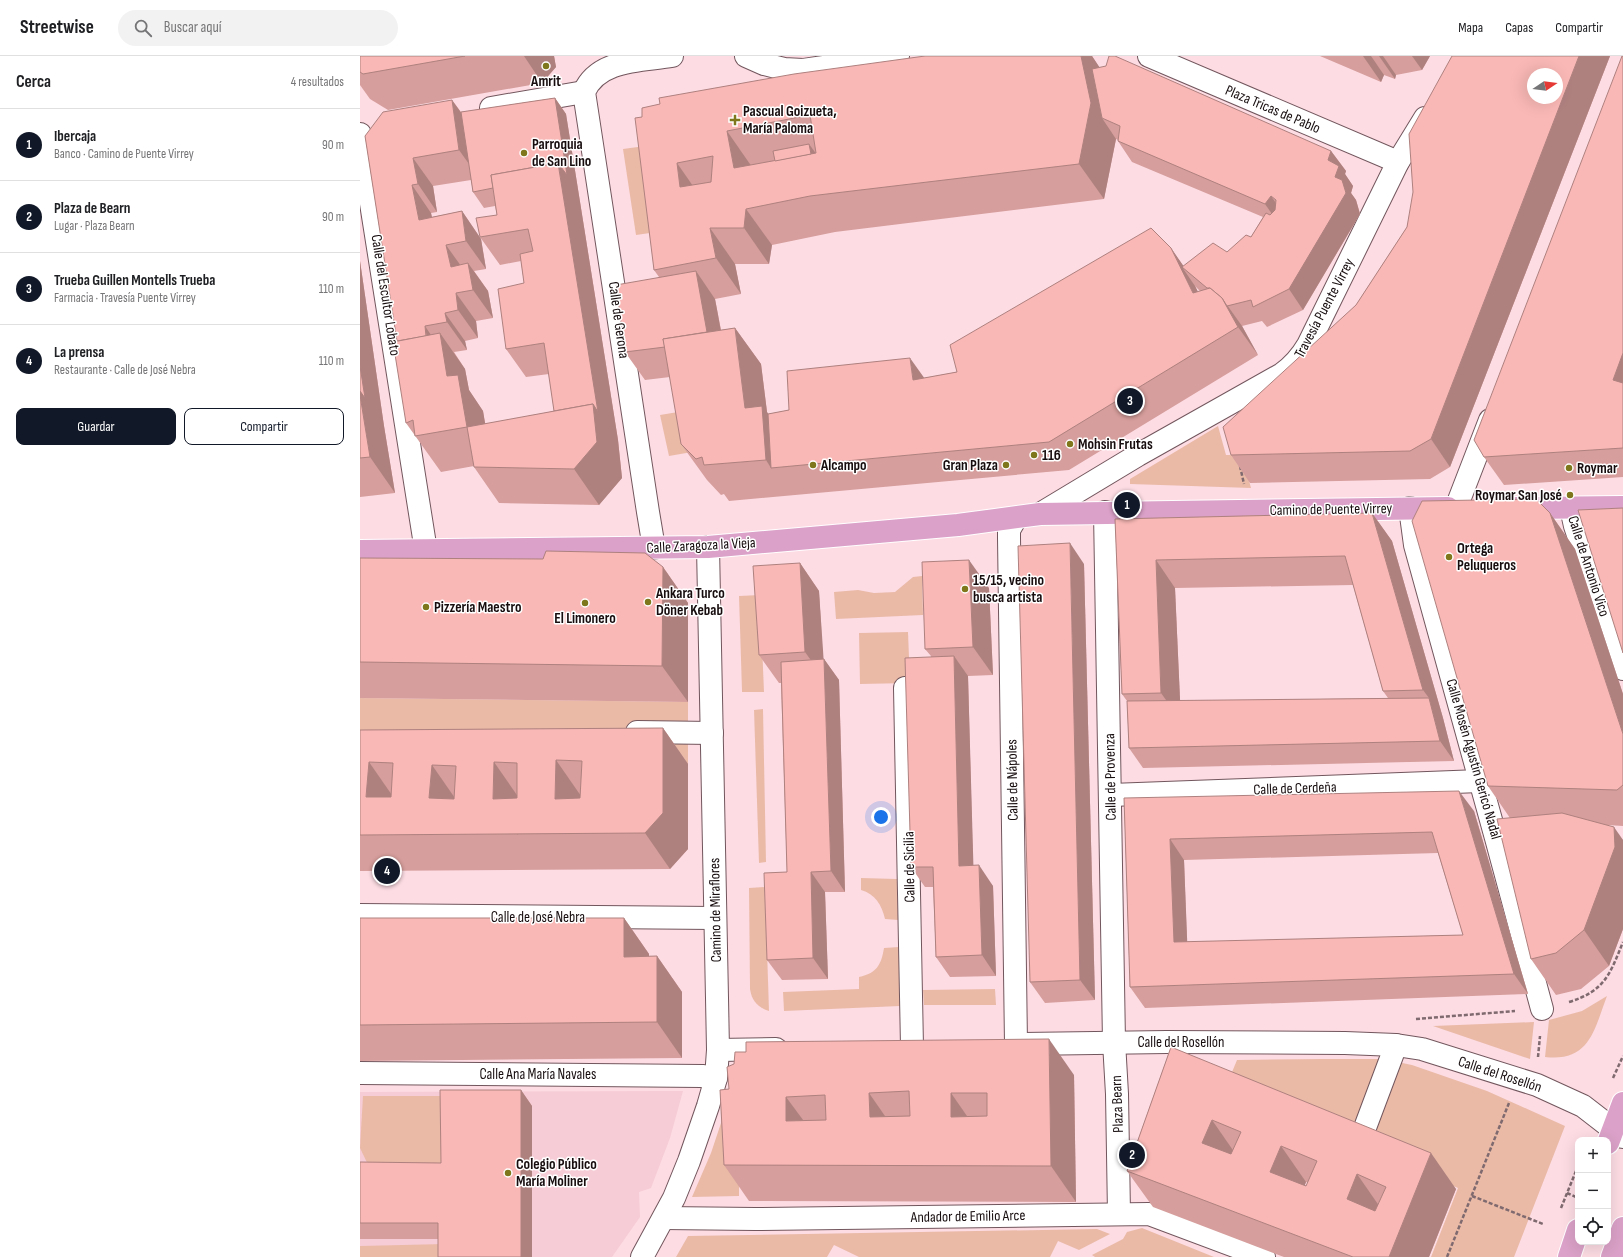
<!DOCTYPE html>
<html lang="es">
<head>
<meta charset="utf-8">
<style>
  :root { --surface:#fff; --page:#f2f2f2; --text:#202124; --muted:#757577; --line:#e0e0e0; --accent:#111827 }
  body { margin:0; font-family:"Sofia Sans Condensed",sans-serif; background:var(--page); color:var(--text) }
  .controls { position:absolute; right:12px; bottom:12px; display:grid; overflow:hidden; border-radius:8px; box-shadow:0 4px 16px #0002 }
  .controls button { width:36px; height:36px; display:grid; place-items:center; padding:0; border:0; border-bottom:1px solid var(--line); background:var(--surface); color:var(--text); font:20px sans-serif }
  .compass { position:absolute; left:1167px; top:12px; width:36px; height:36px; border-radius:50%; background:var(--surface); box-shadow:0 4px 16px #0002; rotate:77deg }
  .you { position:absolute; left:521px; top:761px; width:14px; height:14px; margin:-10px; border:3px solid #fff; border-radius:50%; background:#1a73e8; box-shadow:0 0 0 6px #1a73e833 }
  .badge { display:grid; place-items:center; width:26px; height:26px; border-radius:50%; background:var(--accent); color:#fff; font-size:13px; font-weight:700 }
  .pin { position:absolute; translate:-50% -50%; border:2px solid #fff; box-shadow:0 1px 4px #0006 }
  .list { margin:0; padding:0; list-style:none }
  h2 { display:flex; justify-content:space-between; align-items:center; height:52px; margin:0; padding:0 16px; font-size:17px }
  h2 small { font-size:13px; font-weight:400; color:var(--muted) }
  .list li { display:grid; grid-template-columns:26px 1fr auto; gap:12px; align-items:center; box-sizing:border-box; height:72px; padding:0 16px; border-top:1px solid var(--line) }
  .list b { display:block; font-size:15px; white-space:nowrap }
  .list p { margin:0; font-size:13px; white-space:nowrap; color:var(--muted) }
  .list em { font-size:13px; font-style:normal; color:var(--muted) }
  .actions { display:flex; gap:8px; padding:12px 16px }
  .actions a { flex:1; padding:9px 0; border:1px solid var(--accent); border-radius:8px; text-align:center; font-size:14px; color:var(--accent) }
  .actions .main { background:var(--accent); color:#fff }
  .icon { flex:none; width:22px; height:22px; fill:none; stroke:currentColor; stroke-width:2; stroke-linecap:round; stroke-linejoin:round }
  .map { position:relative; flex:none; width:1263px; height:1201px; overflow:hidden }
  header { display:flex; align-items:center; gap:24px; box-sizing:border-box; height:56px; padding:0 20px; background:var(--surface); border-bottom:1px solid var(--line) }
  header strong { font-size:19px }
  nav { display:flex; gap:22px; margin-inline-start:auto; font-size:14px }
  .search { width:280px; height:36px; background:var(--page); display:flex; align-items:center; gap:10px; box-sizing:border-box; padding:0 14px; border-radius:22px; color:var(--muted); font-size:15px }
  main { display:flex }
  aside { flex:1; background:var(--surface) }
  .map>svg:first-child { display:block }
</style>
</head>
<body>
<header>
<strong>Streetwise</strong>
<div class="search"><svg class="icon" aria-label="search" viewBox="0 0 24 24"><circle cx="10" cy="10" r="6"/><path d="M15 15l6 6"/></svg>Buscar aquí</div>
<nav><a>Mapa</a><a>Capas</a><a>Compartir</a></nav>
</header>
<main>
<aside>
<h2>Cerca<small>4 resultados</small></h2>
<ul class="list">
<li><span class="badge">1</span><div><b>Ibercaja</b><p>Banco · Camino de Puente Virrey</p></div><em>90 m</em></li>
<li><span class="badge">2</span><div><b>Plaza de Bearn</b><p>Lugar · Plaza Bearn</p></div><em>90 m</em></li>
<li><span class="badge">3</span><div><b>Trueba Guillen Montells Trueba</b><p>Farmacia · Travesía Puente Virrey</p></div><em>110 m</em></li>
<li><span class="badge">4</span><div><b>La prensa</b><p>Restaurante · Calle de José Nebra</p></div><em>110 m</em></li>
</ul>
<div class="actions"><a class="main">Guardar</a><a>Compartir</a></div>
</aside>
<div class="map">
<svg width="1263" height="1201" viewBox="0 0 1263 1201">
  <rect width="100%" height="100%" fill="#fddce4"/>
  <polygon fill="#f6ccd6" points="323,1035 310,1082 291,1132 279,1136 280,1161 252,1201 0,1201 0,1036"/>
  <g fill="#eabaa7">
    <polygon points="285,90 297,176 276,179 263,93"/>
    <polygon points="324,355 332,396 309,400 300,359"/>
    <polygon points="858,370 866,399 882,399 891,432 770,428 770,423"/>
    <polygon points="562,520 563,559 476,563 474,536 498,534 514,537 535,536 553,521"/>
    <polygon points="400,539 404,636 382,636 379,540"/>
    <polygon points="548,576 550,627 500,628 499,577"/>
    <polygon points="0,642 328,646 328,708 0,710"/>
    <polygon points="403,653 406,806 399,807 394,654"/>
    <path d="M 501,822 L 537,823 L 538,864 L 525,863 C 522,849 515,838 501,834 Z"/>
    <path d="M 405,831 L 409,955 C 398,951 392,946 390,933 L 389,832 Z"/>
    <path d="M 539,891 L 540,950 L 424,955 L 423,936 L 499,933 L 499,921 C 517,917 521,909 524,892 Z"/>
    <polygon points="635,933 636,949 564,949 563,934"/>
    <path d="M 1247,940 C 1234,974 1230,1006 1185,1001 L 1189,964 L 1222,955 Z"/>
    <polygon points="1174,966 1170,1003 1073,970"/>
    <polygon points="963,1003 1023,1003 1052,1009 1127,1035 1205,1070 1154,1201 1071,1201 1098,1132 865,1033 877,1004"/>
    <polygon points="3,1040 85,1040 85,1118 12,1117 0,1092"/>
    <polygon points="366,1052 379,1052 379,1140 332,1141 351,1097"/>
    <polygon points="782,1172 854,1201 735,1201 732,1199 763,1183 767,1176"/>
    <polygon points="737,1173 750,1178 719,1194 698,1185 690,1201 499,1201 474,1189 467,1201 316,1201 328,1180"/>
    <polygon points="84,1188 84,1201 0,1201 0,1190"/>
  </g>
  <g fill="none" stroke-linecap="round" stroke-linejoin="round">
    <defs>
      <g id="minor">
        <polyline points="386,0 404,8 424,13 443,14 538,0"/>
        <polyline points="789,0 1038,106"/>
        <polyline points="131,52 224,36"/>
        <polyline points="0,78 66,495"/>
        <polyline points="1050,452 1055,489 1136,782 1182,953"/>
        <polyline points="1096,452 1130,364"/>
        <polyline points="1211,452 1215,470 1263,613"/>
        <polyline points="745,456 754,986 757,1038 759,1158"/>
        <path d="M 680,458 L 778,399 L 922,318 C 933,310 941,301 948,289 L 1038,106 L 1065,62"/>
        <polyline points="656,462 649,474 649,482 656,988"/>
        <path d="M 294,492 L 288,456 L 224,36 C 238,3 281,5 312,0"/>
        <polyline points="545,632 552,991"/>
        <polyline points="277,676 352,677"/>
        <polyline points="751,739 1120,725"/>
        <polyline points="0,859 355,862"/>
        <polyline points="663,988 807,986 985,987 1036,989 1062,993 1177,1029 1223,1050 1263,1081"/>
        <polyline points="358,994 416,993"/>
        <polyline points="0,1017 342,1020 356,1022"/>
        <polyline points="1003,1077 1036,989"/>
        <polyline points="304,1162 395,1163 789,1158 904,1201"/>
        <polyline points="282,1201 314,1142 329,1105 348,1050 356,1022 358,994 357,942 348,491"/>
      </g>
      <g id="major">
        <polyline points="1156,452 1263,451"/>
        <polyline points="0,495 348,491 598,469 680,458 1088,452"/>
        <polyline points="1248,1087 1263,1047"/>
        <polyline points="1209,1201 1218,1174"/>
        <polyline points="1252,1201 1263,1172"/>
      </g>
    </defs>
    <use href="#minor" stroke="#72565d" stroke-width="24"/>
    <use href="#major" stroke="#fff" stroke-width="24"/>
    <g stroke="#7f6a6f" stroke-width="2.5" stroke-dasharray="4 2" stroke-linecap="butt">
      <polyline points="880,410 884,428"/>
      <path d="M 1209,946 C 1245,935 1250,918 1263,886"/>
      <polyline points="1056,963 1155,955"/>
      <polyline points="1178,1001 1180,980"/>
      <polyline points="1253,1022 1263,1000"/>
      <polyline points="1207,1137 1218,1142"/>
      <polyline points="1112,1140 1183,1168"/>
      <polyline points="1201,1152 1218,1110"/>
      <polyline points="1087,1201 1149,1047"/>
    </g>
    <use href="#minor" stroke="#fff" stroke-width="22"/>
    <use href="#major" stroke="#dba1c8" stroke-width="22"/>
  </g>
  <g fill="#d69e9c" fill-rule="evenodd">
    <polygon points="0,0 194,0 196,11 182,27 28,54 10,43 0,29"/>
    <path d="M 565,0 L 732,0 L 739,11 L 971,95 L 986,115 L 985,118 L 993,130 L 991,137 L 996,144 L 1000,158 L 943,254 L 907,271 L 902,265 L 882,270 L 898,299 L 709,414 L 369,445 L 364,438 L 361,439 L 347,424 L 321,388 L 310,321 L 285,324 L 265,296 L 299,221 L 294,214 L 282,61 ZM 756,83 L 758,84 L 758,85 L 772,106 L 903,161 L 891,181 L 867,196 L 823,210 L 811,192 L 597,316 L 564,322 L 429,354 L 408,358 L 407,356 L 401,308 L 375,272 L 361,274 L 355,243 L 381,238 L 375,208 L 409,208 L 412,189 L 475,176 L 744,143 ZM 835,230 L 840,235 L 838,236 Z"/>
    <polygon points="960,0 1070,0 1062,14 1036,19 1035,23 1024,19 1021,26"/>
    <polygon points="1092,0 1250,0 1090,411 1070,423 890,427 871,399 996,249 1047,171"/>
    <polygon points="1263,0 1263,421 1144,429 1124,401"/>
    <path d="M 195,42 L 206,58 L 258,384 L 262,422 L 239,449 L 139,447 L 114,411 L 114,410 L 81,416 L 46,367 L 37,285 L 5,80 L 92,44 L 101,56 ZM 111,124 L 113,136 L 124,152 L 135,150 L 137,159 L 120,181 L 140,209 L 161,205 L 164,227 L 146,293 L 166,321 L 189,318 L 194,355 L 125,368 L 123,355 L 109,334 L 105,313 L 94,296 L 107,294 L 105,285 L 118,282 L 116,265 L 133,262 L 128,235 L 114,215 L 126,213 L 121,183 L 102,155 L 72,161 L 71,157 L 77,156 L 73,130 Z"/>
    <polygon points="0,205 24,370 35,437 0,441"/>
    <path d="M 1012,457 L 1032,485 L 1083,662 L 1094,705 L 783,712 L 769,692 L 767,645 L 762,638 L 755,463 ZM 993,529 L 1023,635 L 1028,642 L 820,645 L 815,532 Z"/>
    <polygon points="1190,457 1215,493 1263,638 1263,770 1247,769 1263,784 1263,873 1249,910 1221,933 1196,939 1171,903 1150,762 1128,730"/>
    <polygon points="0,502 303,511 328,547 328,646 0,642"/>
    <polygon points="440,507 459,535 463,603 464,603 479,624 485,836 465,836 468,923 422,924 407,904 427,816 421,627 419,627 399,599"/>
    <polygon points="724,508 735,944 685,947 670,926"/>
    <polygon points="629,532 633,619 608,620 613,809 633,830 636,920 590,921 576,901 573,831 565,831 551,811 571,600 565,593"/>
    <polygon points="303,672 328,708 328,793 310,813 0,815 0,674"/>
    <path d="M 764,742 L 1114,755 L 1168,938 L 785,952 L 770,931 ZM 1078,797 L 1103,879 L 827,886 L 824,804 Z"/>
    <polygon points="0,862 264,862 289,898 289,901 297,900 322,936 322,1002 0,1005"/>
    <path d="M 811,991 L 1096,1133 L 1069,1201 L 924,1201 L 793,1151 L 767,1115 ZM 946,1126 L 948,1127 L 946,1130 L 945,1129 Z"/>
    <polygon points="714,1019 716,1146 389,1145 364,1109 360,1034"/>
    <polygon points="161,1034 172,1050 78,1183 0,1183 0,1106 81,1107"/>
  </g>
  <g fill="#ae817f">
    <polygon points="164,0 194,0 196,11 182,27"/>
    <polygon points="721,0 732,0 742,15 742,62 756,83 744,143 719,108"/>
    <polygon points="1003,0 1011,0 1024,19 1021,26"/>
    <polygon points="1019,0 1023,0 1036,19 1035,23"/>
    <polygon points="1052,0 1070,0 1062,14"/>
    <polygon points="1219,0 1250,0 1090,411 1071,383"/>
    <polygon points="195,42 206,58 258,384 262,422 239,449 214,413 233,348 198,107"/>
    <polygon points="92,44 112,72 119,122 99,94"/>
    <polygon points="367,75 392,111 374,112"/>
    <polygon points="449,88 457,99 456,126"/>
    <polygon points="971,95 986,115 985,118 993,130 991,137 996,144 1000,158 943,254 929,233 975,121 968,104"/>
    <polygon points="53,102 73,130 77,156 58,128"/>
    <polygon points="317,107 342,143 320,131"/>
    <polygon points="52,129 71,157 78,192 59,164"/>
    <polygon points="911,140 925,160 919,168 905,148"/>
    <polygon points="386,153 412,189 409,208 384,172"/>
    <polygon points="102,155 121,183 126,213 106,185"/>
    <polygon points="350,172 375,208 381,238 356,202"/>
    <polygon points="86,189 106,217 91,211"/>
    <polygon points="811,192 827,215 822,211 835,230 853,265 833,237"/>
    <polygon points="0,205 24,370 35,437 10,401 0,339"/>
    <polygon points="108,207 128,235 133,262 113,234"/>
    <polygon points="336,215 355,243 368,313 348,285"/>
    <polygon points="96,237 116,265 118,282 98,254"/>
    <polygon points="862,242 882,270 898,299 878,271"/>
    <polygon points="85,257 105,285 107,294 87,266"/>
    <polygon points="65,270 83,297 80,277 105,313 109,334 123,355 132,407 107,371 87,320 68,288"/>
    <polygon points="375,272 401,308 407,356 427,386 411,412 406,404 385,352"/>
    <polygon points="1263,297 1263,338 1253,324"/>
    <polygon points="550,302 570,330 553,324"/>
    <polygon points="1012,457 1032,485 1083,662 1094,705 1080,685 1069,642 1063,634"/>
    <polygon points="1190,457 1215,493 1263,638 1263,678"/>
    <polygon points="710,487 724,508 735,944 720,924"/>
    <polygon points="609,504 629,532 633,619 613,591"/>
    <polygon points="796,504 815,532 821,665 801,637"/>
    <polygon points="440,507 459,535 465,624 445,596"/>
    <polygon points="303,511 328,547 328,646 302,610"/>
    <polygon points="594,600 608,620 614,830 599,810"/>
    <polygon points="464,603 479,624 485,836 471,815"/>
    <polygon points="303,672 328,708 328,793 310,813 285,777"/>
    <polygon points="196,704 221,740 221,778 195,743"/>
    <polygon points="9,706 34,742 6,741"/>
    <polygon points="134,706 159,742 158,779 133,743"/>
    <polygon points="72,709 97,745 69,742"/>
    <polygon points="1099,735 1114,755 1168,938 1154,918"/>
    <polygon points="1254,771 1263,784 1263,873 1249,910 1224,874"/>
    <polygon points="810,783 824,804 828,906 814,886"/>
    <polygon points="619,809 633,830 636,920 622,899"/>
    <polygon points="451,816 465,836 468,923 453,902"/>
    <polygon points="264,862 289,898 289,937 264,901"/>
    <polygon points="297,900 322,936 322,1002 297,966"/>
    <polygon points="689,983 714,1019 716,1146 691,1110"/>
    <polygon points="161,1034 172,1050 172,1201 161,1201"/>
    <polygon points="509,1037 534,1073 510,1061"/>
    <polygon points="591,1037 616,1073 591,1061"/>
    <polygon points="426,1041 452,1076 426,1065"/>
    <polygon points="852,1064 877,1100 867,1122 842,1087"/>
    <polygon points="921,1090 946,1126 935,1152 910,1116"/>
    <polygon points="1071,1097 1096,1133 1069,1201 1029,1201"/>
    <polygon points="997,1118 1022,1154 1012,1179 987,1143"/>
  </g>
  <g fill="#f9b8b5" stroke="#ae817f" fill-rule="evenodd">
    <polygon points="0,0 105,0 3,18 0,16"/>
    <path d="M 565,0 L 721,0 L 731,47 L 719,108 L 450,140 L 386,153 L 384,172 L 350,172 L 356,202 L 294,214 L 275,62 L 282,61 L 282,52 L 300,48 L 299,42 L 434,18 ZM 450,59 L 456,97 L 374,112 L 367,75 ZM 353,100 L 351,126 L 320,131 L 317,107 Z"/>
    <polygon points="749,0 755,0 971,95 968,104 979,110 975,121 982,124 986,137 929,233 893,251 891,244 867,250 862,242 850,232 847,232 822,211 853,187 867,196 886,179 891,181 906,157 910,159 915,154 916,144 911,140 905,148 758,85 760,70 742,62 732,13 746,10"/>
    <path d="M 1092,0 L 1219,0 L 1071,383 L 1050,395 L 871,399 L 863,371 L 996,249 L 1047,171 L 1053,136 L 1049,78 ZM 1173,18 L 1197,18 L 1197,42 L 1173,42 Z"/>
    <polygon points="1262,0 1263,0 1263,297 1253,324 1263,327 1263,392 1124,401 1114,384"/>
    <polygon points="195,42 207,119 198,107 131,119 133,132 113,136 101,56"/>
    <polygon points="92,44 99,94 53,102 58,128 52,129 59,164 102,155 106,185 86,189 91,211 108,207 113,234 96,237 98,254 85,257 87,266 65,270 66,280 37,285 5,80 23,56"/>
    <polygon points="449,88 451,98 415,105 413,95"/>
    <polygon points="198,107 238,356 233,348 194,355 184,287 146,293 138,233 164,227 160,198 173,195 168,173 120,181 116,162 137,159 131,119"/>
    <polygon points="791,172 811,192 833,237 850,232 862,242 878,271 689,386 411,412 408,358 429,354 427,315 550,302 553,324 597,316 590,289"/>
    <polygon points="336,215 347,276 303,283 305,291 265,296 256,229"/>
    <polygon points="375,272 385,352 402,350 406,404 344,409 342,401 336,403 321,388 303,283"/>
    <polygon points="80,277 87,320 98,319 107,371 55,380 53,364 46,367 33,286"/>
    <polygon points="0,310 5,342 0,335"/>
    <polygon points="0,339 10,401 0,402"/>
    <polygon points="233,348 237,386 214,413 114,411 107,371"/>
    <polygon points="1176,443 1190,457 1263,678 1263,729 1257,734 1128,730 1052,465 1062,445"/>
    <polygon points="1263,452 1263,597 1218,454"/>
    <polygon points="1012,457 1063,634 1023,635 985,500 796,504 801,637 762,638 755,463"/>
    <polygon points="710,487 720,924 670,926 658,490"/>
    <polygon points="186,495 285,497 303,511 302,610 0,606 0,502 183,503"/>
    <polygon points="609,504 613,591 565,593 562,506"/>
    <polygon points="440,507 445,596 399,599 393,510"/>
    <polygon points="594,600 599,810 619,809 622,899 576,901 573,811 551,811 545,602"/>
    <polygon points="464,603 471,815 451,816 453,902 407,904 404,817 427,816 421,606"/>
    <polygon points="1069,642 1080,685 769,692 767,645"/>
    <path d="M 303,672 L 303,757 L 285,777 L 0,779 L 0,674 ZM 196,704 L 222,705 L 220,742 L 195,743 ZM 9,706 L 33,707 L 31,741 L 6,741 ZM 134,706 L 157,707 L 157,742 L 133,743 ZM 72,709 L 96,710 L 94,743 L 69,742 Z"/>
    <path d="M 1099,735 L 1154,918 L 770,931 L 764,742 ZM 1072,776 L 1103,879 L 814,886 L 810,783 Z"/>
    <polygon points="1202,757 1254,771 1255,791 1224,874 1196,897 1171,903 1137,763"/>
    <polygon points="0,862 264,862 264,901 297,900 297,966 0,969"/>
    <path d="M 689,983 L 691,1110 L 364,1109 L 360,1034 L 369,1033 L 367,1011 L 374,1008 L 375,996 L 386,996 L 386,986 ZM 549,1035 L 550,1060 L 510,1061 L 509,1037 ZM 591,1037 L 627,1037 L 627,1060 L 591,1061 ZM 465,1039 L 466,1064 L 426,1065 L 426,1041 Z"/>
    <path d="M 811,991 L 1071,1097 L 1029,1201 L 993,1201 L 767,1115 ZM 852,1064 L 881,1076 L 871,1098 L 842,1087 ZM 921,1090 L 957,1105 L 946,1130 L 910,1116 ZM 997,1118 L 1026,1131 L 1015,1155 L 987,1143 Z"/>
    <polygon points="80,1034 161,1034 161,1201 78,1201 78,1167 0,1167 0,1106 81,1107"/>
  </g>
  <g fill="#7e771b" stroke="#fff" stroke-width="1.5">
    <circle cx="186" cy="10" r="4"/>
    <path d="M373 58h4v4h4v4h-4v4h-4v-4h-4v-4h4z"/>
    <circle cx="164" cy="97" r="4"/>
    <circle cx="710" cy="388" r="4"/>
    <circle cx="674" cy="399" r="4"/>
    <circle cx="453" cy="409" r="4"/>
    <circle cx="646" cy="409" r="4"/>
    <circle cx="1209" cy="412" r="4"/>
    <circle cx="1210" cy="439" r="4"/>
    <circle cx="1089" cy="501" r="4"/>
    <circle cx="605" cy="533" r="4"/>
    <circle cx="288" cy="546" r="4"/>
    <circle cx="225" cy="547" r="4"/>
    <circle cx="66" cy="551" r="4"/>
    <circle cx="148" cy="1117" r="4"/>
  </g>
  <g text-anchor="middle" stroke-width="3" stroke-linejoin="round" paint-order="stroke">
    <g font-size="15" font-weight="bold" fill="#170d0f" stroke="#fff" text-anchor="start">
      <text x="186" y="30" text-anchor="middle">Amrit</text>
      <text x="383" y="60">Pascual Goizueta,<tspan x="383" dy="17">María Paloma</tspan></text>
      <text x="172" y="93">Parroquia<tspan x="172" dy="17">de San Lino</tspan></text>
      <text x="718" y="393">Mohsin Frutas</text>
      <text x="682" y="404">116</text>
      <text x="461" y="414">Alcampo</text>
      <text x="638" y="414" text-anchor="end">Gran Plaza</text>
      <text x="1217" y="417">Roymar</text>
      <text x="1202" y="444" text-anchor="end">Roymar San José</text>
      <text x="1097" y="497">Ortega<tspan x="1097" dy="17">Peluqueros</tspan></text>
      <text x="613" y="529">15/15, vecino<tspan x="613" dy="17">busca artista</tspan></text>
      <text x="296" y="542">Ankara Turco<tspan x="296" dy="17">Döner Kebab</tspan></text>
      <text x="74" y="556">Pizzería Maestro</text>
      <text x="225" y="567" text-anchor="middle">El Limonero</text>
      <text x="156" y="1113">Colegio Público<tspan x="156" dy="17">María Moliner</tspan></text>
    </g>
    <g font-size="15" fill="#170d0f" stroke="#fff">
      <text transform="translate(913 53) rotate(23)" y="5">Plaza Tricas de Pablo</text>
      <text transform="translate(26 239) rotate(81)" y="5">Calle del Escultor Lobato</text>
      <text transform="translate(964 252) rotate(-62)" y="5">Travesía Puente Virrey</text>
      <text transform="translate(259 264) rotate(82)" y="5">Calle de Gerona</text>
      <text transform="translate(971 453) rotate(-1)" y="5">Camino de Puente Virrey</text>
      <text transform="translate(341 489) rotate(-3)" y="5">Calle Zaragoza la Vieja</text>
      <text transform="translate(1229 510) rotate(72)" y="5">Calle de Antonio Vico</text>
      <text transform="translate(1114 703) rotate(74)" y="5">Calle Mosén Agustín Gericó Nadal</text>
      <text transform="translate(750 721) rotate(-91)" y="5">Calle de Provenza</text>
      <text transform="translate(652 724) rotate(-91)" y="5">Calle de Nápoles</text>
      <text transform="translate(935 732) rotate(-2)" y="5">Calle de Cerdeña</text>
      <text transform="translate(549 811) rotate(-91)" y="5">Calle de Sicilia</text>
      <text transform="translate(355 854) rotate(-91)" y="5">Camino de Miraflores</text>
      <text x="178" y="866">Calle de José Nebra</text>
      <text x="821" y="991">Calle del Rosellón</text>
      <text x="178" y="1023">Calle Ana María Navales</text>
      <text transform="translate(1140 1018) rotate(18)" y="5">Calle del Rosellón</text>
      <text transform="translate(757 1048) rotate(-92)" y="5">Plaza Bearn</text>
      <text transform="translate(608 1160) rotate(-1)" y="5">Andador de Emilio Arce</text>
    </g>
  </g>
</svg>
<div class="controls">
<button>+</button>
<button>−</button>
<button><svg class="icon" aria-label="locate" viewBox="0 0 24 24"><circle cx="12" cy="12" r="6"/><path d="M12 2v4M12 18v4M2 12h4M18 12h4"/></svg></button>
</div>
<svg class="compass" viewBox="-18 -18 36 36"><path d="M0-13l5 13h-10z" fill="#e53935"/><path d="M0 13l5-13h-10z" fill="#757577"/></svg>
<div class="you"></div>
<div class="pin badge" style="left:767px;top:449px">1</div>
<div class="pin badge" style="left:772px;top:1099px">2</div>
<div class="pin badge" style="left:770px;top:345px">3</div>
<div class="pin badge" style="left:27px;top:815px">4</div>
</div>
</main>
</body>
</html>
